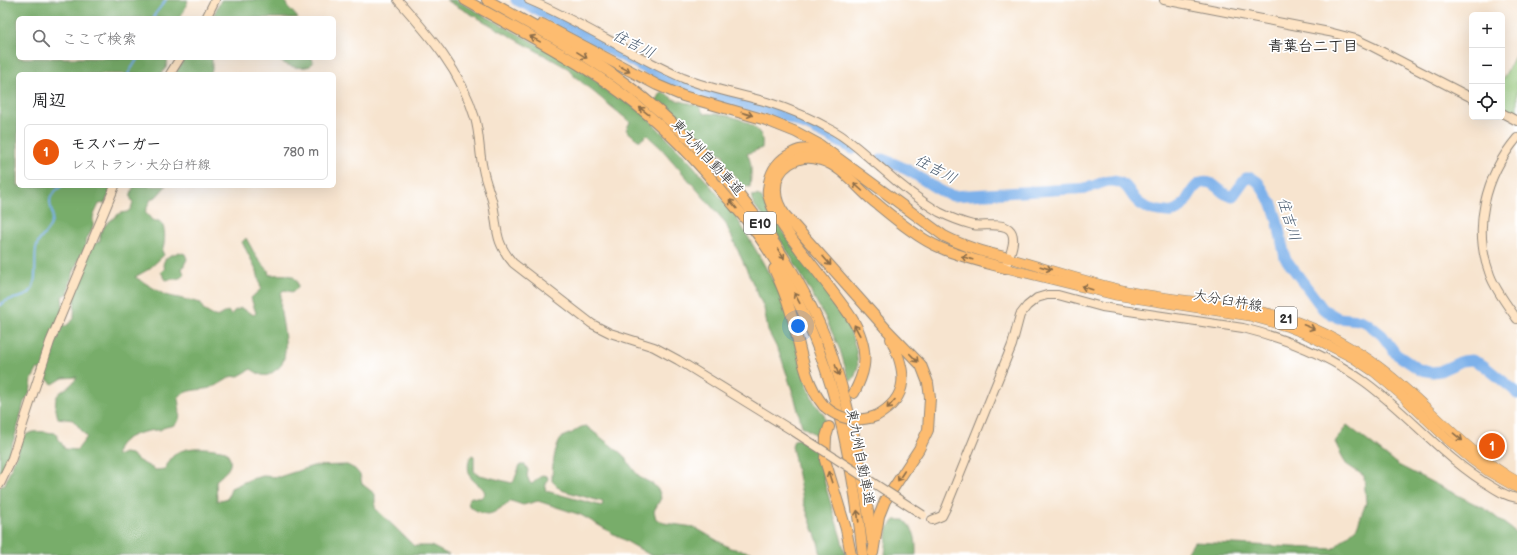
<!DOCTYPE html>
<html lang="ja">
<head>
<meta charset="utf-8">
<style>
  :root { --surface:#fff; --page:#f2f2f2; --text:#202124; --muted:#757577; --line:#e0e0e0; --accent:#ea580c }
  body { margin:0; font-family:"Balsamiq Sans","Klee One",sans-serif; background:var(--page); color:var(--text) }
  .controls { position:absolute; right:12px; top:12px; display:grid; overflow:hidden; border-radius:6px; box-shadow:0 4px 16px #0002 }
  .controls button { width:36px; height:36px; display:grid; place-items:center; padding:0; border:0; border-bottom:1px solid var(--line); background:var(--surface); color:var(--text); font:20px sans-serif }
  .you { position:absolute; left:798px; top:326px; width:14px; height:14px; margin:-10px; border:3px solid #fff; border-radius:50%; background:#1a73e8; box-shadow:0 0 0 6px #1a73e833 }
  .badge { display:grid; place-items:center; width:26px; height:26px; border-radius:50%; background:var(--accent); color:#fff; font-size:13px; font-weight:700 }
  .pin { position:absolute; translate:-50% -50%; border:2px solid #fff; box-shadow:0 1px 4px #0006 }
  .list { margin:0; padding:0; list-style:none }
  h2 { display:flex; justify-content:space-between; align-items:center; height:52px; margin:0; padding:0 16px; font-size:17px }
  h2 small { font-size:13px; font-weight:400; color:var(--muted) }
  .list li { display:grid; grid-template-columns:26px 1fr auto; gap:12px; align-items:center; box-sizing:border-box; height:56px; margin:0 8px 8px; padding:0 8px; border:1px solid var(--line); border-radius:6px }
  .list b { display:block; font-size:15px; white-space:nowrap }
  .list p { margin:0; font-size:13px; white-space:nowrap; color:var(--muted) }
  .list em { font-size:13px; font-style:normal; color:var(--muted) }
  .icon { flex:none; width:22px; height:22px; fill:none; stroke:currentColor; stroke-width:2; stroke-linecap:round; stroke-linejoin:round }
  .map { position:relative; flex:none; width:1517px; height:555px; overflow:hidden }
  .search { position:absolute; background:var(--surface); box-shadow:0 4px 16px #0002; left:16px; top:16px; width:320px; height:44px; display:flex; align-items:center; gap:10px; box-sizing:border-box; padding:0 14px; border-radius:6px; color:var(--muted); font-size:15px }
  .panel { position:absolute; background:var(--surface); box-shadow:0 4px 16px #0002; left:16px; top:72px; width:320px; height:116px; border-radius:6px }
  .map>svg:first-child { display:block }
</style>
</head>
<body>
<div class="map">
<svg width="1517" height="555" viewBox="0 0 1517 555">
  <rect width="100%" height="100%" fill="#fff"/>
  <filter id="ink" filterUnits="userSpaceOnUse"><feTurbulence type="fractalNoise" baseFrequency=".025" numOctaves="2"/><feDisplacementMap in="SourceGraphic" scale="8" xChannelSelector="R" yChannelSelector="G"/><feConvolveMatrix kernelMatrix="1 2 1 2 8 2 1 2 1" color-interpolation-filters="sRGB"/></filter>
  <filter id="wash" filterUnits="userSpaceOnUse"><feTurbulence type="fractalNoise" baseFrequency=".012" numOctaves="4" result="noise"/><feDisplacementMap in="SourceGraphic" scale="16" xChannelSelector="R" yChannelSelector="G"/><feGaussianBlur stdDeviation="0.9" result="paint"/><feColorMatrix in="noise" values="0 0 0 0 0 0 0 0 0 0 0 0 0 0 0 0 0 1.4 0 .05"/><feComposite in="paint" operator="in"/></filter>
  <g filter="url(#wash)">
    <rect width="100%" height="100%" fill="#f7e4cf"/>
    <polygon fill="#95c97a" stroke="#607a52" points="1517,52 1517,114 1502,106 1502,81"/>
    <g fill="#78ad6a" stroke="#526c4a">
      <path d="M 0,0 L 188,0 L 184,11 L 179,18 L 18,18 L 18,58 L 168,58 L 166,68 L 161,74 L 18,74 L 18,186 L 113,186 L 105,203 L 99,204 L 93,217 L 93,226 L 91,232 L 85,241 L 86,248 C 78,257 69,282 68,294 L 62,296 L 63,306 L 59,325 L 66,326 L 74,319 L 75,292 L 83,268 L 86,266 L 86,262 L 92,245 L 100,241 L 100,234 L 105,225 L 120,213 L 127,212 L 131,209 L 133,202 C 128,196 132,192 134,186 L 166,186 L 156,197 L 151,199 L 145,212 L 152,220 C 153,221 158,221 159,221 C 167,226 165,244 162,251 L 164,255 L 149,269 L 135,277 L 165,295 L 201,303 L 203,310 C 208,312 214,318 219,316 C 223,314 224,312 228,311 L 231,315 L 234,311 L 241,308 L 254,315 L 256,313 L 251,298 L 261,289 L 257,271 L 242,242 L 246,238 L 257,258 L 268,270 L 269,275 C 281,275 298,271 298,288 L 292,292 L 284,290 L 281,293 C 281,299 280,306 281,312 C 283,328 289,348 282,364 C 280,367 276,370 273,372 C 265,379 259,374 251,369 L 237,377 L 232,376 C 225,381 218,385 210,388 C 199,391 186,388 178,398 C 179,407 184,424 171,426 C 166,427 164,427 160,430 C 146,430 114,437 117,456 L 124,453 L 131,454 L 139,461 L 156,470 L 165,469 C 167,465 170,459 173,456 C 186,444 211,448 226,451 C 236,466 227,470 216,481 L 217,501 L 228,498 L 231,488 L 251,479 L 263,476 L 279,477 L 313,466 L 347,465 L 355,469 L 360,475 L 362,484 L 375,494 L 375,508 L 414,546 L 431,546 L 449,555 L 0,555 L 0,488 L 2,485 L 5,484 L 23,437 C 32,429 43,432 55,433 L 65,449 L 77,450 L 87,437 L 73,420 L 58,418 C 49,386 66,396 77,377 L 63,378 L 53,384 C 46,380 44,374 38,368 L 32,379 L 30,393 L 24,402 L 19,423 L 0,483 Z"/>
      <polygon points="221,0 285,0 287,6 298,18 212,18"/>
      <polygon points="446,0 456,0 570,62 643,113 690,162 727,205 735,215 757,252 785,302 805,379 813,400 824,415 826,423 824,432 820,438 802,426 795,399 780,354 768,331 764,308 725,222 661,148 647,135 641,140 638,140 626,130 630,122 573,75 569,69"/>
      <polygon points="185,58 212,58 212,70 210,74 175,74"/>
      <path d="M 276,58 L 312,58 L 313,61 L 310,66 C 299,70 285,66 276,58 Z"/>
      <path d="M 662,91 L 673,99 L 699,106 L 704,114 C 721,112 752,119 761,135 C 763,139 762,144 762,148 L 747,154 C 753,163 751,176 750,187 L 742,186 L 725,164 L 723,154 L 716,152 L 715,146 L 696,140 L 692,127 L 686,129 L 656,102 Z"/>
      <polygon points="757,195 761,197 768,211 836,302 848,324 856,349 858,366 854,379 851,381 849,380 840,350 825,317 791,257 768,222 754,205 752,200 752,196"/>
      <path d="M 179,252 L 185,254 L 187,259 L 182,269 L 184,274 C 180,281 173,278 166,280 L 161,272 L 165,268 L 163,265 C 165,255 171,256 179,252 Z"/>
      <polygon points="1347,425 1398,465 1485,509 1517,533 1517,555 1186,555 1194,542 1333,549 1357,527 1366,503 1364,476 1346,464 1335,442"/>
      <path d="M 586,426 L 622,454 L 639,477 L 653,484 L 659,491 L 661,498 L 654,511 L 656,519 L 664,523 L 694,527 L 730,548 L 764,555 L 650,555 L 581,515 L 538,501 L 523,505 L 511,501 C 493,512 491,521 469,506 L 468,501 L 471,497 L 481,498 L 485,493 C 483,486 477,485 472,479 C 467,474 467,459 472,455 L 474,456 L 474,471 L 476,474 L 512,483 L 514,481 L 520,465 L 525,465 L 528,470 L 527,476 L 530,483 L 532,484 L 542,475 L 547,476 L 548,478 L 545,488 L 546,491 L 602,506 L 603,502 L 561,490 L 552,481 C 552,470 554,443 564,436 C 566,435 570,434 572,433 C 578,429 579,427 586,426 Z"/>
      <polygon points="799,439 818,452 821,457 825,484 846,555 821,555 818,542 804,504 792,446 794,440"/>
      <path d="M 895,520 L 904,520 C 916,532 916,538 916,555 L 885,555 L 888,528 Z"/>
    </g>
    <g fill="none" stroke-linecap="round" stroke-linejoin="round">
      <g stroke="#7db1ea" stroke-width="2">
        <polyline points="154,18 155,14 166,0"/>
        <polyline points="128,74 138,58"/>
        <path d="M 0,305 C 8,296 22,301 30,292 C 38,283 34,261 36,249 C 37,239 46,235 50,226 C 59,209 38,201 62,186"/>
      </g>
      <g stroke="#7db1ea" stroke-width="11">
        <path d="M 516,0 C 571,25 622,60 677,83 C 709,97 743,102 776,113 C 803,122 828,136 853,149"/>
        <path d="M 882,159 C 893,163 903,167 913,173 C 927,182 937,191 953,196 L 1070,189 C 1075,189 1081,189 1086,188 C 1097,186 1106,178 1118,182 C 1127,184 1130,193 1135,199 C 1141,206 1150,210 1159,211 C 1163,211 1168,213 1172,212 C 1187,210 1189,187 1201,183 C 1216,178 1220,197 1233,196 L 1246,178 L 1252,178 L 1258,182 L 1272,204 L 1277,219 L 1285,258 L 1323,309 L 1338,318 L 1360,320 L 1367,323 L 1382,335 L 1396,354 L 1420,370 L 1433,372 L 1440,371 L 1462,361 L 1472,360 L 1483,365 L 1514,390 L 1517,394"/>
      </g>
    </g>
  </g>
  <g filter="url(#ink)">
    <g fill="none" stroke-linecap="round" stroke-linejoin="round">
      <defs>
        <g id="secondary">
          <path d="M 398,0 C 430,36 461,71 475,118 C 480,135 479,152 483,169 C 485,181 490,192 493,204 C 498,229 494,241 513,263 L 592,324 L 610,333 L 654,347 L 678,360 L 793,431"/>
          <path d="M 529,0 C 582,22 630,55 683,78 C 710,89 739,94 767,102 C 790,109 813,119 834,131 C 852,141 865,155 881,168 C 899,184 919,200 939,212 C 949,217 961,222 973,225 C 983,227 1000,222 1009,229 C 1018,237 1010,254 1007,263"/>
          <polyline points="1164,0 1329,32 1356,39 1373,47 1472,98"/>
          <polyline points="206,18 215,0"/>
          <polyline points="170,74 180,58"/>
          <polyline points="1502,113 1517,121"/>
          <path d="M 1517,138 C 1485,176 1472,228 1490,275 C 1496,291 1507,305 1517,319"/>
          <polyline points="0,484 11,461 50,342 115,186"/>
          <path d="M 932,520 L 942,516 L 946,508 L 1012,345 L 1020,315 L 1027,306 L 1037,298 L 1047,295 L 1058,295 L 1102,307 L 1243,328 C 1287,339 1329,356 1365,382 C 1410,415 1444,459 1492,487 C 1500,492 1508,497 1517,498"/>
        </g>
        <g id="primary">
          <path d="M 1009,258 C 1053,270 1098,286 1143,294 C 1205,305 1269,304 1326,334 C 1343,343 1361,353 1377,365 C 1426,401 1463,451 1517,481"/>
          <polyline points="1005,268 1114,295 1249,316 1288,327 1306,334 1353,358 1374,372 1399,393 1448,440 1472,460 1489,472 1517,488"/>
        </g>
        <g id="highway">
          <path d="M 465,0 C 512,27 561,51 606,82 C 649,112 686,148 719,188 C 732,204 747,219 758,235 C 827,332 850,439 863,555"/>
          <path d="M 487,0 C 529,24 572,46 611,73 C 700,136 784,237 826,339 C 834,359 840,381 846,402 C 858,448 866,493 872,540"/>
          <path d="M 542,24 L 657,85 L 683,96 L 766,120 L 796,132 L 820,145 L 944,236 C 965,247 986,253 1009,258"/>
          <path d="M 827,155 C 816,149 803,147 792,153 C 780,159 772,168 769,182 C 769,186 767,190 768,194 C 773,216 788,233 801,251 C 814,267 826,283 838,299 C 847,311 857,324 861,338 C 868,359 864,374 854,393"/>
          <path d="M 774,269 C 780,282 786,296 790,310 C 800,341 802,380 824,406"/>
          <path d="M 876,416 C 911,397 906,370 891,339"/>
          <polyline points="829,427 826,437 825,460 846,529 851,555"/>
          <path d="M 873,553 L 879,516 L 885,501 L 919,449 L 928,430 L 930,398 L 928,383 L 921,365 L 887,330 L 785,215 C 780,208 776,200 776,192 C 774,167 799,152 821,160 C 841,166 856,186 871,199 C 892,216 917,238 941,248 C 961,257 983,262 1005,268"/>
        </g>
      </defs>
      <use href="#secondary" stroke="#91887d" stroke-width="10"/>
      <use href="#primary" stroke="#91887d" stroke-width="10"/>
      <use href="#highway" stroke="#91887d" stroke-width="12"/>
      <use href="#secondary" stroke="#fee4c5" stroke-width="8"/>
      <use href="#primary" stroke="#fdbc6f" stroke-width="9"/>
      <use href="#highway" stroke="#fdbc6f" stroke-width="10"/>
      <defs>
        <polyline id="secondary-bridge" points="793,431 923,515"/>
        <path id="highway-bridge" d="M 824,406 C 840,420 856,423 876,416"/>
      </defs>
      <use href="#secondary-bridge" stroke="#91887d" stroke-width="10" stroke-linecap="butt"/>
      <use href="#highway-bridge" stroke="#91887d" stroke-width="12" stroke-linecap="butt"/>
      <use href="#secondary-bridge" stroke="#fee4c5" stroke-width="8"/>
      <use href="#highway-bridge" stroke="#fdbc6f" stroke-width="10"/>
    </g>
    <defs><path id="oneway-shaft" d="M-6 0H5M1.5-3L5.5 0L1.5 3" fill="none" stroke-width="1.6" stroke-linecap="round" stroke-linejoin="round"/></defs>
    <g stroke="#8a6c4a">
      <use href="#oneway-shaft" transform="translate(535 39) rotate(-151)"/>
      <use href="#oneway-shaft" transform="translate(582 55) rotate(32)"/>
      <use href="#oneway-shaft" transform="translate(625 69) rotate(29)"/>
      <use href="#oneway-shaft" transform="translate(644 111) rotate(-142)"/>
      <use href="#oneway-shaft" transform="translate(747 114) rotate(16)"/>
      <use href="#oneway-shaft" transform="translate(858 187) rotate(-138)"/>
      <use href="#oneway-shaft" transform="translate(733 204) rotate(-130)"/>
      <use href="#oneway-shaft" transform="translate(781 254) rotate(57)"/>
      <use href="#oneway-shaft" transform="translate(967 258) rotate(-163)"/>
      <use href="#oneway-shaft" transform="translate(827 261) rotate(49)"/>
      <use href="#oneway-shaft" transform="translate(1046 268) rotate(16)"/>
      <use href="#oneway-shaft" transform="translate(1087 288) rotate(-163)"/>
      <use href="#oneway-shaft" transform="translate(797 298) rotate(-118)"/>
      <use href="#oneway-shaft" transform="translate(1309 327) rotate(22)"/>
      <use href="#oneway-shaft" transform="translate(857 330) rotate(-118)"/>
      <use href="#oneway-shaft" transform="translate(914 358) rotate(46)"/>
      <use href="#oneway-shaft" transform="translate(837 370) rotate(71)"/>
      <use href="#oneway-shaft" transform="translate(891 404) rotate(132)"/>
      <use href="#oneway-shaft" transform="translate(1458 437) rotate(40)"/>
      <use href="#oneway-shaft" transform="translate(901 476) rotate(123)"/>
      <use href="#oneway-shaft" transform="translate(830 477) rotate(-108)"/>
      <use href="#oneway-shaft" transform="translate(858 516) rotate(-97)"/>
    </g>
  </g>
  <g text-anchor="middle" stroke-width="3.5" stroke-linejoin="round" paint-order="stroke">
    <g fill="#fff" stroke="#6b6b6b" stroke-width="1">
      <rect x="744" y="212" width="32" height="22" rx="3"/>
      <rect x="1275" y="307" width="22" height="22" rx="3"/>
    </g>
    <g font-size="13" font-weight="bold" fill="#2b2b2b">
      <text x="760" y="228">E10</text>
      <text x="1286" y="323">21</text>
    </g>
    <g font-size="14" fill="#2b2b2b" stroke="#fff">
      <text transform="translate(708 157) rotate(47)" y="5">東九州自動車道</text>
      <text transform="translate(1228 300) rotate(10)" y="5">大分臼杵線</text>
      <text transform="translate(861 457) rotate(79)" y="5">東九州自動車道</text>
    </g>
    <g font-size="15" font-style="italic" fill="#485a6e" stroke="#fff">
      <text transform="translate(634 44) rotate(27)" y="5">住吉川</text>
      <text transform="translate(936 169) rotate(28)" y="5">住吉川</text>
      <text transform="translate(1289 219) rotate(73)" y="5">住吉川</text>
    </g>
    <g font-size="15" font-weight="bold" fill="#2b2b2b" stroke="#fff">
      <text x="1313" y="51">青葉台二丁目</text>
    </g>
  </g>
</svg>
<div class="controls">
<button>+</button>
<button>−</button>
<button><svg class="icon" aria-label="locate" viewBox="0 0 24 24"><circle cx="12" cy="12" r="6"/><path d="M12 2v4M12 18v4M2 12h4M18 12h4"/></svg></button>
</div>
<div class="you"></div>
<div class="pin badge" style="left:1492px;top:446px">1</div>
<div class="search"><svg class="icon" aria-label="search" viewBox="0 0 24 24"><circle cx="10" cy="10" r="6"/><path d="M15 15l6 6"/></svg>ここで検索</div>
<section class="panel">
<h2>周辺<small></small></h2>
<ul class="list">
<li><span class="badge">1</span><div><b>モスバーガー</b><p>レストラン · 大分臼杵線</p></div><em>780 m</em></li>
</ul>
</section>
</div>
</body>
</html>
